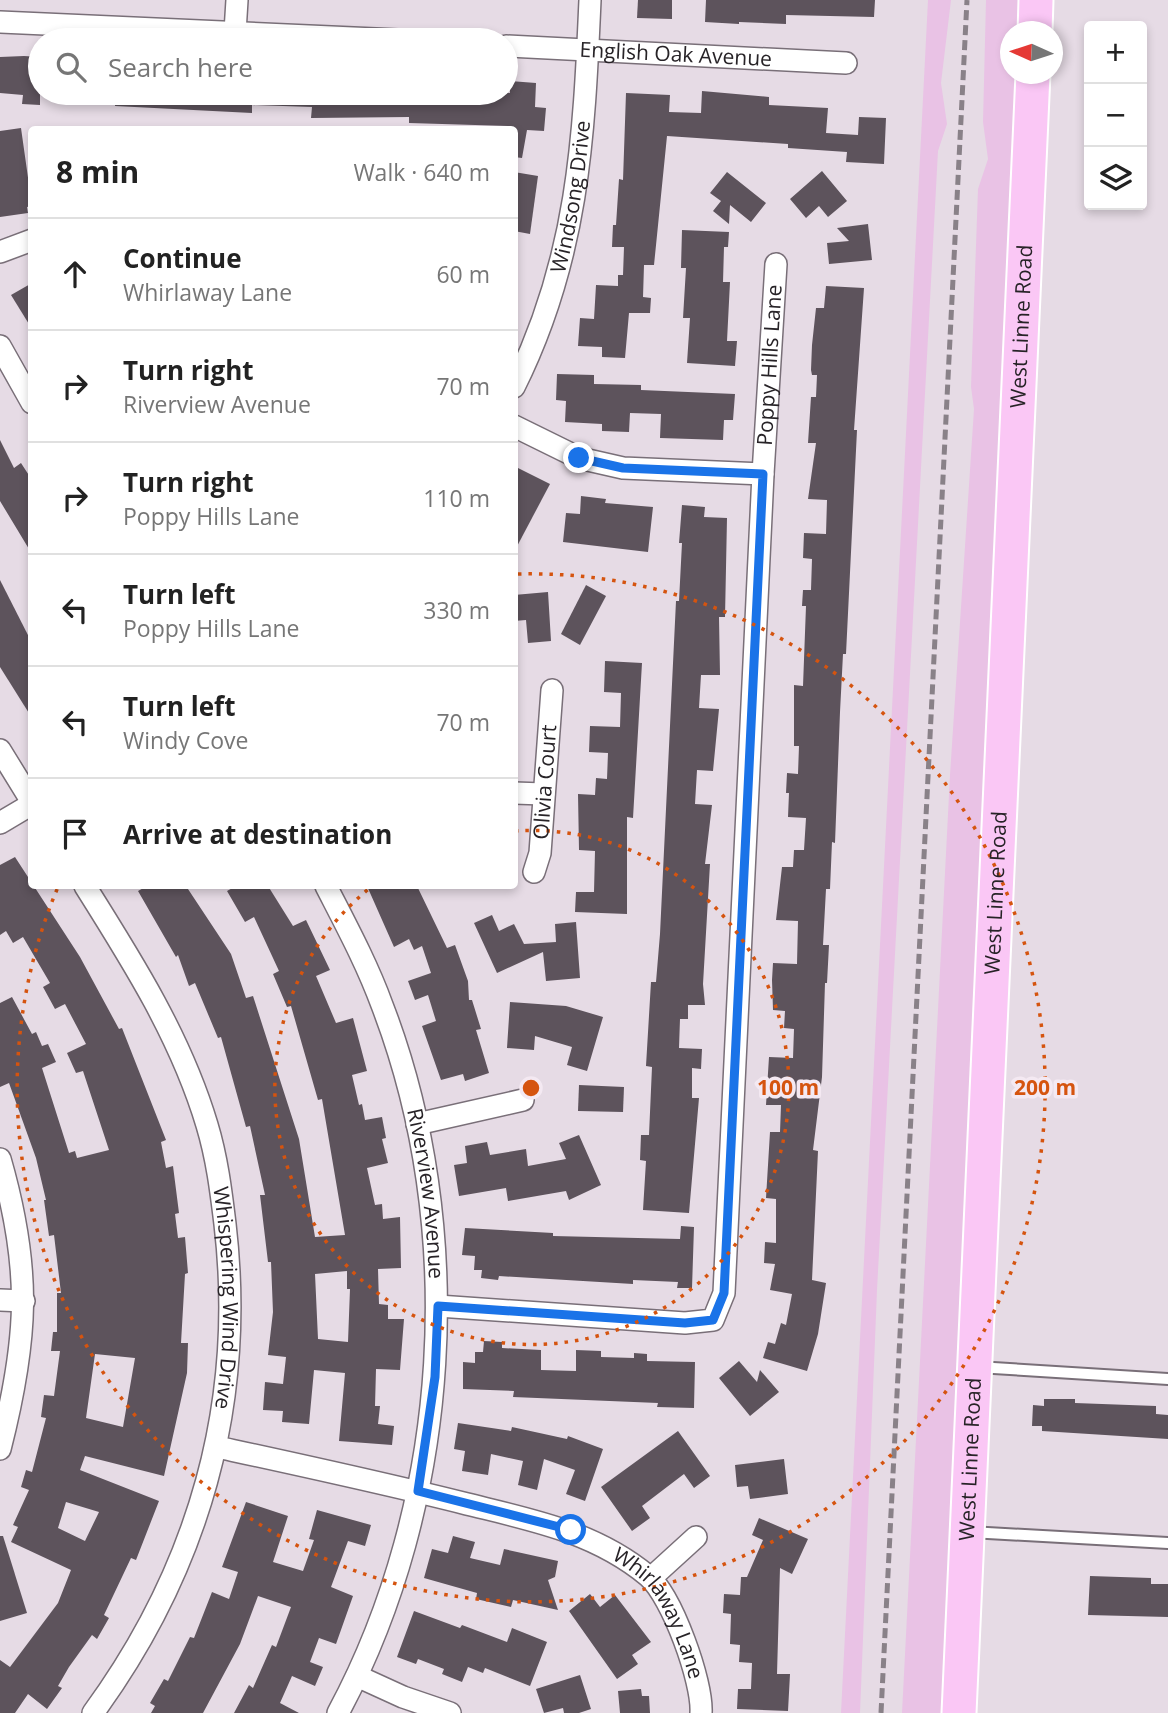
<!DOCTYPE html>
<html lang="en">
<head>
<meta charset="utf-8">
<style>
  :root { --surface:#fff; --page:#f2f2f2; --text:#222; --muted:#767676; --line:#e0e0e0 }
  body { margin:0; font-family:"Open Sans",sans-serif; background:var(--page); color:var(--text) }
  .controls { position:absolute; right:21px; top:21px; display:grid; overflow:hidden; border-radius:7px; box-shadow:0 4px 10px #0003 }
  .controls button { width:63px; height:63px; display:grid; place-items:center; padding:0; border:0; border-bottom:2px solid var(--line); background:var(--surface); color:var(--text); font:35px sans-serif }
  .compass { position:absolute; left:1000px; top:21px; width:63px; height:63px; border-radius:50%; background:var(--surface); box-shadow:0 4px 10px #0003; rotate:273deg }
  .stop { position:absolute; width:21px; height:21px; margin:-16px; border:5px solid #1a73e8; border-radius:50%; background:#fff }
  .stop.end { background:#1a73e8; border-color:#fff; box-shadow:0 2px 7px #0008 }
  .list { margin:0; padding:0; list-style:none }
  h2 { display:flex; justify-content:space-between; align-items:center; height:91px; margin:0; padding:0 28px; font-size:30px }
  h2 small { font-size:23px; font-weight:400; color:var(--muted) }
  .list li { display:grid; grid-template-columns:46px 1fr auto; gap:21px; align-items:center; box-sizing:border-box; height:112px; padding:0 28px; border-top:2px solid var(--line) }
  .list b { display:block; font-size:26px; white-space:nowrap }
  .list p { margin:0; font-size:23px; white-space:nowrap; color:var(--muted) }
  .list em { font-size:23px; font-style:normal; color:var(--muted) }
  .icon { flex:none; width:38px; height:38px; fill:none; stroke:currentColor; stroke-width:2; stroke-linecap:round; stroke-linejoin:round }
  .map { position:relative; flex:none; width:1168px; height:1713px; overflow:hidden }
  .search { position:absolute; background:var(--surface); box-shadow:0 4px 10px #0003; left:28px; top:28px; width:490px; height:77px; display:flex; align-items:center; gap:18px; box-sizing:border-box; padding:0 24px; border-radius:38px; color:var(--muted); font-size:26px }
  .panel { position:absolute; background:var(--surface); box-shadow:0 4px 10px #0003; left:28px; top:126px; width:490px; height:763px; border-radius:7px }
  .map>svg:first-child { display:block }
</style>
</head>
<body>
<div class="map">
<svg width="1168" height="1713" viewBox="0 0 1168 1713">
  <rect width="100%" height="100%" fill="#e6dbe5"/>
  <g fill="#e9c2e5">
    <polygon points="928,0 951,0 941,83 947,124 938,151 877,1290 860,1713 841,1713"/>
    <polygon points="986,0 1027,0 1026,31 1010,32 1010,74 1024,74 950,1713 902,1713 950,775 974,409 971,387 978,189 988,159 983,122"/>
  </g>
  <g fill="#5d535c" fill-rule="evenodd">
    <polygon points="638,0 672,0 672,19 637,18"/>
    <polygon points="706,0 875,0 874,17 786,15 786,24 739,22 739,24 705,22"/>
    <polygon points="24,56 40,57 40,105 22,104 23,95 0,93 0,57"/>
    <polygon points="510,81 536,83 535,107 546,108 544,131 527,130 522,158 514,157 514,129 507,129 508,126 409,123 409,117 311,118 312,107 252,105 252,113 115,106 116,93 510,93"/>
    <polygon points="702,91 769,97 769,105 828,108 826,133 858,135 859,117 886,118 884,164 846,162 847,152 788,148 788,144 667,136 654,265 644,265 643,297 651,298 650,313 629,313 625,358 602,357 602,347 578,346 580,318 594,319 596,285 618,286 618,275 623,275 624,247 612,247 613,225 616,225 619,179 623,180 626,93 670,95 669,112 701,113"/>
    <polygon points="21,128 32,206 27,207 28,213 0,217 0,131"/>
    <polygon points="822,171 847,201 828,217 819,206 806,218 790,199"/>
    <polygon points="514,172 538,176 530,234 514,231"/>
    <polygon points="727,172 766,203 751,222 730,205 729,224 713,211 721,201 710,193"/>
    <polygon points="868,224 872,260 829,264 827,243 849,241 837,228"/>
    <polygon points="682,230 729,232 728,247 724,247 723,282 730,282 727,341 737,341 735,366 687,363 690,318 683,318 686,268 681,268"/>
    <polygon points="32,283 32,329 11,295"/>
    <polygon points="826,286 864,288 854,430 857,430 846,654 843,654 840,712 835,843 832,842 830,889 826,889 823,945 829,945 827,983 825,983 822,1077 813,1150 818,1151 812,1280 826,1283 818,1334 807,1371 763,1358 768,1342 775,1344 781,1323 786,1325 792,1294 770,1290 775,1264 764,1263 765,1242 776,1243 776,1199 766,1198 770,1132 780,1132 781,1105 766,1105 769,1057 793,1058 794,1029 784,1028 785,1011 773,1010 772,980 773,963 797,964 798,921 776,920 782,867 793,867 794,850 804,850 806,818 788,817 789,793 786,793 787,773 798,774 799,746 794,746 794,685 803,686 806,606 802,606 803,590 811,590 812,559 803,558 804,533 826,534 827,500 808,499 816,443 808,443 811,397 816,397 817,375 812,375 811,370 812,345 816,308 824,308"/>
    <polygon points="557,374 594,375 594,384 641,385 641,390 735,394 733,420 724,420 723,440 660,438 661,414 630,413 629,432 602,431 602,424 565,422 566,401 556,400"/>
    <polygon points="0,440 14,468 21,463 32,480 32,554 0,501"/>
    <polygon points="514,466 550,484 514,552"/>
    <polygon points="581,496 606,499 605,503 653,507 648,552 563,542 566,513 580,514"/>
    <polygon points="682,505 705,507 704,517 727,518 725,617 719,617 720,675 701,675 699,708 719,709 713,771 697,770 695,804 712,805 705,864 710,864 703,984 705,1005 688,1005 688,1019 680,1019 679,1048 702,1049 701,1069 692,1068 692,1098 699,1098 689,1213 643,1210 646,1161 640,1160 641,1135 649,1135 652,1067 646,1066 651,982 656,982 660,934 676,601 679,601 682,543 679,543"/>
    <polygon points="0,580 32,643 32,718 0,667"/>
    <polygon points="586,585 606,596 580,645 561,634"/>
    <polygon points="548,592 551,641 528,643 526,620 514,621 514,595"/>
    <polygon points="605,661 642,663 633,818 627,817 627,914 575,912 576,892 594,892 595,851 579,850 578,794 595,795 596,778 607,779 608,753 589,752 590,726 620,727 621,693 604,692"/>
    <path d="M 15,857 L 80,957 L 119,1029 L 122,1028 L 166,1140 L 161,1142 L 166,1168 L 173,1166 L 179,1213 L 175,1214 L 178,1238 L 185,1237 L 188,1273 L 185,1274 L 181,1343 L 188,1343 L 187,1373 L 164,1476 L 85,1456 L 80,1470 L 159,1501 L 136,1560 L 131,1558 L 104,1615 L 109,1618 L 97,1639 L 92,1635 L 69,1667 L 58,1686 L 62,1688 L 47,1709 L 28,1694 L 15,1713 L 0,1713 L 0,1660 L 10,1667 L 58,1603 L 71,1570 L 11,1542 L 18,1527 L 13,1525 L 29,1490 L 21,1487 L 26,1470 L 32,1472 L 46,1418 L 41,1417 L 44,1395 L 54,1396 L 60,1351 L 51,1351 L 53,1332 L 57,1332 L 57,1293 L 61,1293 L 54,1235 L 49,1236 L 44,1200 L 46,1200 L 36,1158 L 9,1083 L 0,1087 L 0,1003 L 12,997 L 32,1034 L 36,1032 L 42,1046 L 48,1044 L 56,1062 L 42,1068 L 69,1153 L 75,1151 L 77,1158 L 109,1150 L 83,1071 L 76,1073 L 67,1053 L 86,1044 L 65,1004 L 55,1009 L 43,987 L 50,983 L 23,937 L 13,943 L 6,931 L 0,935 L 0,865 ZM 95,1354 L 135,1358 L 123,1427 L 86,1418 ZM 66,1502 L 99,1512 L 85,1541 L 58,1528 Z"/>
    <path d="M 147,886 L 186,886 L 231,954 L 246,998 L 253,996 L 299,1139 L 315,1237 L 345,1235 L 322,1099 L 318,1100 L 291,1006 L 287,1007 L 273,974 L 279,971 L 254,917 L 245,922 L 227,891 L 236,886 L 268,886 L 293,926 L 306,920 L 330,970 L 316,976 L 336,1023 L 353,1018 L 367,1071 L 352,1075 L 359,1105 L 362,1104 L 365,1120 L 382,1117 L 386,1138 L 382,1139 L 388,1163 L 367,1168 L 375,1205 L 382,1204 L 383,1219 L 400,1217 L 401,1268 L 378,1269 L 379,1304 L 388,1305 L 388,1319 L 404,1319 L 400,1370 L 376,1369 L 375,1406 L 380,1406 L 378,1424 L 394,1426 L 392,1445 L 339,1441 L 345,1373 L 314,1370 L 309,1424 L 282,1422 L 283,1411 L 263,1410 L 265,1382 L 283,1384 L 286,1357 L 268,1355 L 273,1312 L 271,1262 L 268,1262 L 260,1195 L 265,1195 L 250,1126 L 246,1127 L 221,1037 L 218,1038 L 195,983 L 189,986 L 178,955 L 176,957 L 138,891 ZM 347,1271 L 347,1289 L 350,1289 L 348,1342 L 318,1339 L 315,1274 Z"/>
    <polygon points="367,886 417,886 447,948 455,945 468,981 469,1000 472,1000 481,1029 476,1030 489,1073 465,1081 463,1074 441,1080 422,1026 436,1021 428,995 415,1000 408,981 431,973 422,946 414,950 409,939 394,947"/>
    <polygon points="492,915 499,931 514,924 524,944 556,942 555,924 576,922 580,978 546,981 543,952 497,973 474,923"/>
    <polygon points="510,1002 566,1006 603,1017 587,1071 567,1065 572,1047 535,1036 534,1050 507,1048"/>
    <polygon points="579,1085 624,1087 623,1112 578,1111"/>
    <polygon points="579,1135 601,1185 569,1200 566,1191 508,1201 506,1188 459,1196 454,1165 467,1163 465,1146 487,1142 490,1155 526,1149 528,1166 566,1159 559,1143"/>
    <polygon points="681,1226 694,1227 692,1288 677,1288 678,1282 633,1280 633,1284 499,1276 498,1280 481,1278 482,1270 474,1270 475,1256 462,1255 465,1228 553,1233 553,1236 680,1239"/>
    <polygon points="484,1341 502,1342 502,1348 541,1350 541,1370 576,1371 576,1350 601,1351 601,1357 634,1358 634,1353 647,1354 647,1361 695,1362 694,1408 657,1407 658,1403 513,1397 514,1391 463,1389 463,1362 475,1363 475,1352 483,1352"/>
    <polygon points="739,1361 757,1382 760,1370 779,1392 750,1416 719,1378"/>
    <polygon points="1044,1399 1075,1399 1075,1403 1156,1406 1156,1414 1168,1415 1168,1439 1042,1431 1042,1426 1032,1426 1033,1405 1044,1406"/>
    <polygon points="458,1423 511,1431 512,1427 567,1439 568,1436 603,1449 585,1501 566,1494 575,1470 544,1459 537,1490 518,1485 523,1461 491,1454 488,1475 462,1471 465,1451 454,1449"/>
    <polygon points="678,1431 710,1476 694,1488 684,1474 642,1506 650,1518 632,1531 601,1487"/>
    <polygon points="784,1459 788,1494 750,1499 748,1486 737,1487 735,1465"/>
    <polygon points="246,1502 288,1516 273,1562 303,1571 314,1540 309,1539 317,1510 371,1525 365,1546 348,1541 331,1587 353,1596 336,1644 319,1638 310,1662 323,1667 315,1686 292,1676 280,1703 299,1713 234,1713 249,1685 253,1688 272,1645 276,1647 291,1607 258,1596 240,1644 203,1713 151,1713 155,1706 150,1703 164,1679 168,1681 190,1637 194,1638 212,1592 229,1599 238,1572 222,1567"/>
    <polygon points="759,1518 808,1539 792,1574 780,1568 777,1674 790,1674 788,1711 737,1709 738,1689 751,1689 752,1663 739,1662 740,1645 730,1644 731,1614 723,1613 724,1594 740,1595 741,1577 747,1577 763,1540 752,1535"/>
    <polygon points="0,1536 3,1536 27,1613 0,1621"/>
    <polygon points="453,1536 475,1542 470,1558 500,1565 504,1549 558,1561 555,1577 548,1580 558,1610 513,1600 511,1607 476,1599 477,1593 424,1578 432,1549 448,1553"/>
    <polygon points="1090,1576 1151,1578 1151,1584 1168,1584 1168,1617 1088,1615"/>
    <polygon points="590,1594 600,1607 615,1595 651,1642 632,1655 638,1664 617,1679 569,1611"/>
    <polygon points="414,1611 460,1628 462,1625 507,1642 512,1628 547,1642 530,1686 485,1668 483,1673 468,1667 462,1682 442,1674 444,1669 418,1659 416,1664 397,1657"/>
    <polygon points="580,1675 591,1709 579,1713 564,1713 563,1708 544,1713 536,1689"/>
    <polygon points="641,1689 642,1696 649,1696 650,1713 620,1713 618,1691"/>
  </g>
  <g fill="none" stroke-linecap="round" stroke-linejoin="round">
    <defs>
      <g id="lane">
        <polyline points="977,1367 1168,1379"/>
        <polyline points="970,1532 1168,1543"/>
      </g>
      <g id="street">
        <polyline points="0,22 398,40"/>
        <polyline points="235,32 237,0"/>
        <path id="s1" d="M 506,46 L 846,63"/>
        <polyline points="0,252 32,240"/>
        <polyline points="0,346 32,403"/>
        <path id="s2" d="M 514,387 C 578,259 584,139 590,0"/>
        <polyline points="514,426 579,458 623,468 763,474"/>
        <polyline points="0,750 32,802"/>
        <polyline points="514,793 544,794"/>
        <polyline points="0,823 32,804"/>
        <path id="s3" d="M 534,872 L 540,853 L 552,690"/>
        <path id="s4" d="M 85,886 C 133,962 181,1038 207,1125 C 217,1158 221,1191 225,1224 C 246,1403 199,1568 93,1713"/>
        <path id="s5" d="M 326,886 C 346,925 367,964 382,1005 C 468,1228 451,1503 338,1713"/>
        <polyline points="417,1124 523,1100"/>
        <path d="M 0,1159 C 32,1270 28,1339 0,1449"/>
        <polyline points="0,1300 24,1301"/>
        <path id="s6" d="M 438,1306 L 685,1323 L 713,1320 L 724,1293 L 763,474 L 776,264"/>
        <path id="s7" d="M 217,1447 C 300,1465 384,1483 467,1504 C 532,1520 595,1532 648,1576 C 672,1596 703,1682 701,1713"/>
        <polyline points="651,1578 696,1537"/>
        <polyline points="357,1676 403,1697 450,1713"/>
      </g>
      <g id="primary">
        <polyline points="1035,32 1036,0"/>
        <path id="s8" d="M 959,1713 L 1033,74"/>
      </g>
    </defs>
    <use href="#lane" stroke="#796f78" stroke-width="14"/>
    <use href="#street" stroke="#796f78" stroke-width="24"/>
    <use href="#primary" stroke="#fff" stroke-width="37"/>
    <use href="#lane" stroke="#fff" stroke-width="10"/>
    <use href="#street" stroke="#fff" stroke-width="21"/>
    <use href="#primary" stroke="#fac7f5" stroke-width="33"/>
    <polyline stroke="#898188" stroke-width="5" stroke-dasharray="10 5" stroke-linecap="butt" points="881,1713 967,0"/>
  </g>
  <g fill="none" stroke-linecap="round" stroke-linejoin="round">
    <polyline stroke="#1a73e8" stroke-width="9" points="571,1530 418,1491 435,1377 438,1306 685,1323 713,1320 724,1293 763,474 623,468 579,458"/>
  </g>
  <g fill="none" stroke="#d5540f" stroke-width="3.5" stroke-dasharray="3.5 7">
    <path d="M515 831A257 257 0 1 1 371 887"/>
    <path d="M518 574A514 514 0 1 1 58 887"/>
  </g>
  <g text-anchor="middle" stroke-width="7" stroke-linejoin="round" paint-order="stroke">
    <g font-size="21" fill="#272327" stroke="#f4e9f2">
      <text dy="7" stroke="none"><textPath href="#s1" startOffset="170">English Oak Avenue</textPath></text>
      <text dy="7" stroke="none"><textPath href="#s2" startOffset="200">Windsong Drive</textPath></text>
      <text dy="7" stroke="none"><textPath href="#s8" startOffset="1388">West Linne Road</textPath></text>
      <text dy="7" stroke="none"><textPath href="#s6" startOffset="1234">Poppy Hills Lane</textPath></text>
      <text dy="7" stroke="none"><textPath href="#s3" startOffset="91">Olivia Court</textPath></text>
      <text dy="7" stroke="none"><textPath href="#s8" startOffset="821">West Linne Road</textPath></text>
      <text dy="7" stroke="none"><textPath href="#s5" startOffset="326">Riverview Avenue</textPath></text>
      <text dy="7" stroke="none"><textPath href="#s4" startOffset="444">Whispering Wind Drive</textPath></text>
      <text dy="7" stroke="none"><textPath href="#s8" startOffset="254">West Linne Road</textPath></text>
      <text dy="7" stroke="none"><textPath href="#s7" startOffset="490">Whirlaway Lane</textPath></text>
    </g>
  </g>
  <circle cx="531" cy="1088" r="10" fill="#d5540f" stroke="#f4e9f2" stroke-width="3.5"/>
  <g font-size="21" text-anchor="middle" font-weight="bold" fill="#d5540f" stroke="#f4e9f2" stroke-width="7" stroke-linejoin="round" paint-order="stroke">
    <text x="788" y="1095">100 m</text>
    <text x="1045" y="1095">200 m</text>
  </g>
</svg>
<div class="controls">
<button>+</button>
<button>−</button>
<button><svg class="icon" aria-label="layers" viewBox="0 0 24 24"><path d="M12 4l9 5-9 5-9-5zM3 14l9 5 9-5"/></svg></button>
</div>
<svg class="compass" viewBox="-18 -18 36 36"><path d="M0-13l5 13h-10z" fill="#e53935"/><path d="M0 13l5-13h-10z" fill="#767676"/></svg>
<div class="stop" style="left:571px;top:1530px"></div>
<div class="stop end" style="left:579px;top:458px"></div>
<div class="search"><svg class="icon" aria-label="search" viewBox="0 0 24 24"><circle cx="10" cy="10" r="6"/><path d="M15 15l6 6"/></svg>Search here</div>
<section class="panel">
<h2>8 min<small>Walk · 640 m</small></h2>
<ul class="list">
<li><svg class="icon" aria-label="ahead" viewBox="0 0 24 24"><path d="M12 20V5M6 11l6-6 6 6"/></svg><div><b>Continue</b><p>Whirlaway Lane</p></div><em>60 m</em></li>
<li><svg class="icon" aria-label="right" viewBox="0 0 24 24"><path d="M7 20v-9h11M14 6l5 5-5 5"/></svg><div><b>Turn right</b><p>Riverview Avenue</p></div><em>70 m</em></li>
<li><svg class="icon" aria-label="right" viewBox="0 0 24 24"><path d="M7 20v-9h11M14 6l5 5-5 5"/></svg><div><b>Turn right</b><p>Poppy Hills Lane</p></div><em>110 m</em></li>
<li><svg class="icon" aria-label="left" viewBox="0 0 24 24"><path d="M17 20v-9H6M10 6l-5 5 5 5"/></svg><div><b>Turn left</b><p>Poppy Hills Lane</p></div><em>330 m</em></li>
<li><svg class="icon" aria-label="left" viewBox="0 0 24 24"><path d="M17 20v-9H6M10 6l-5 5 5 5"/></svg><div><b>Turn left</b><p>Windy Cove</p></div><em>70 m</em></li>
<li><svg class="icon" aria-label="arrive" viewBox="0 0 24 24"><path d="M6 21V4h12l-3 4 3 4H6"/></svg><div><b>Arrive at destination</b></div></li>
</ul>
</section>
</div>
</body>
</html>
